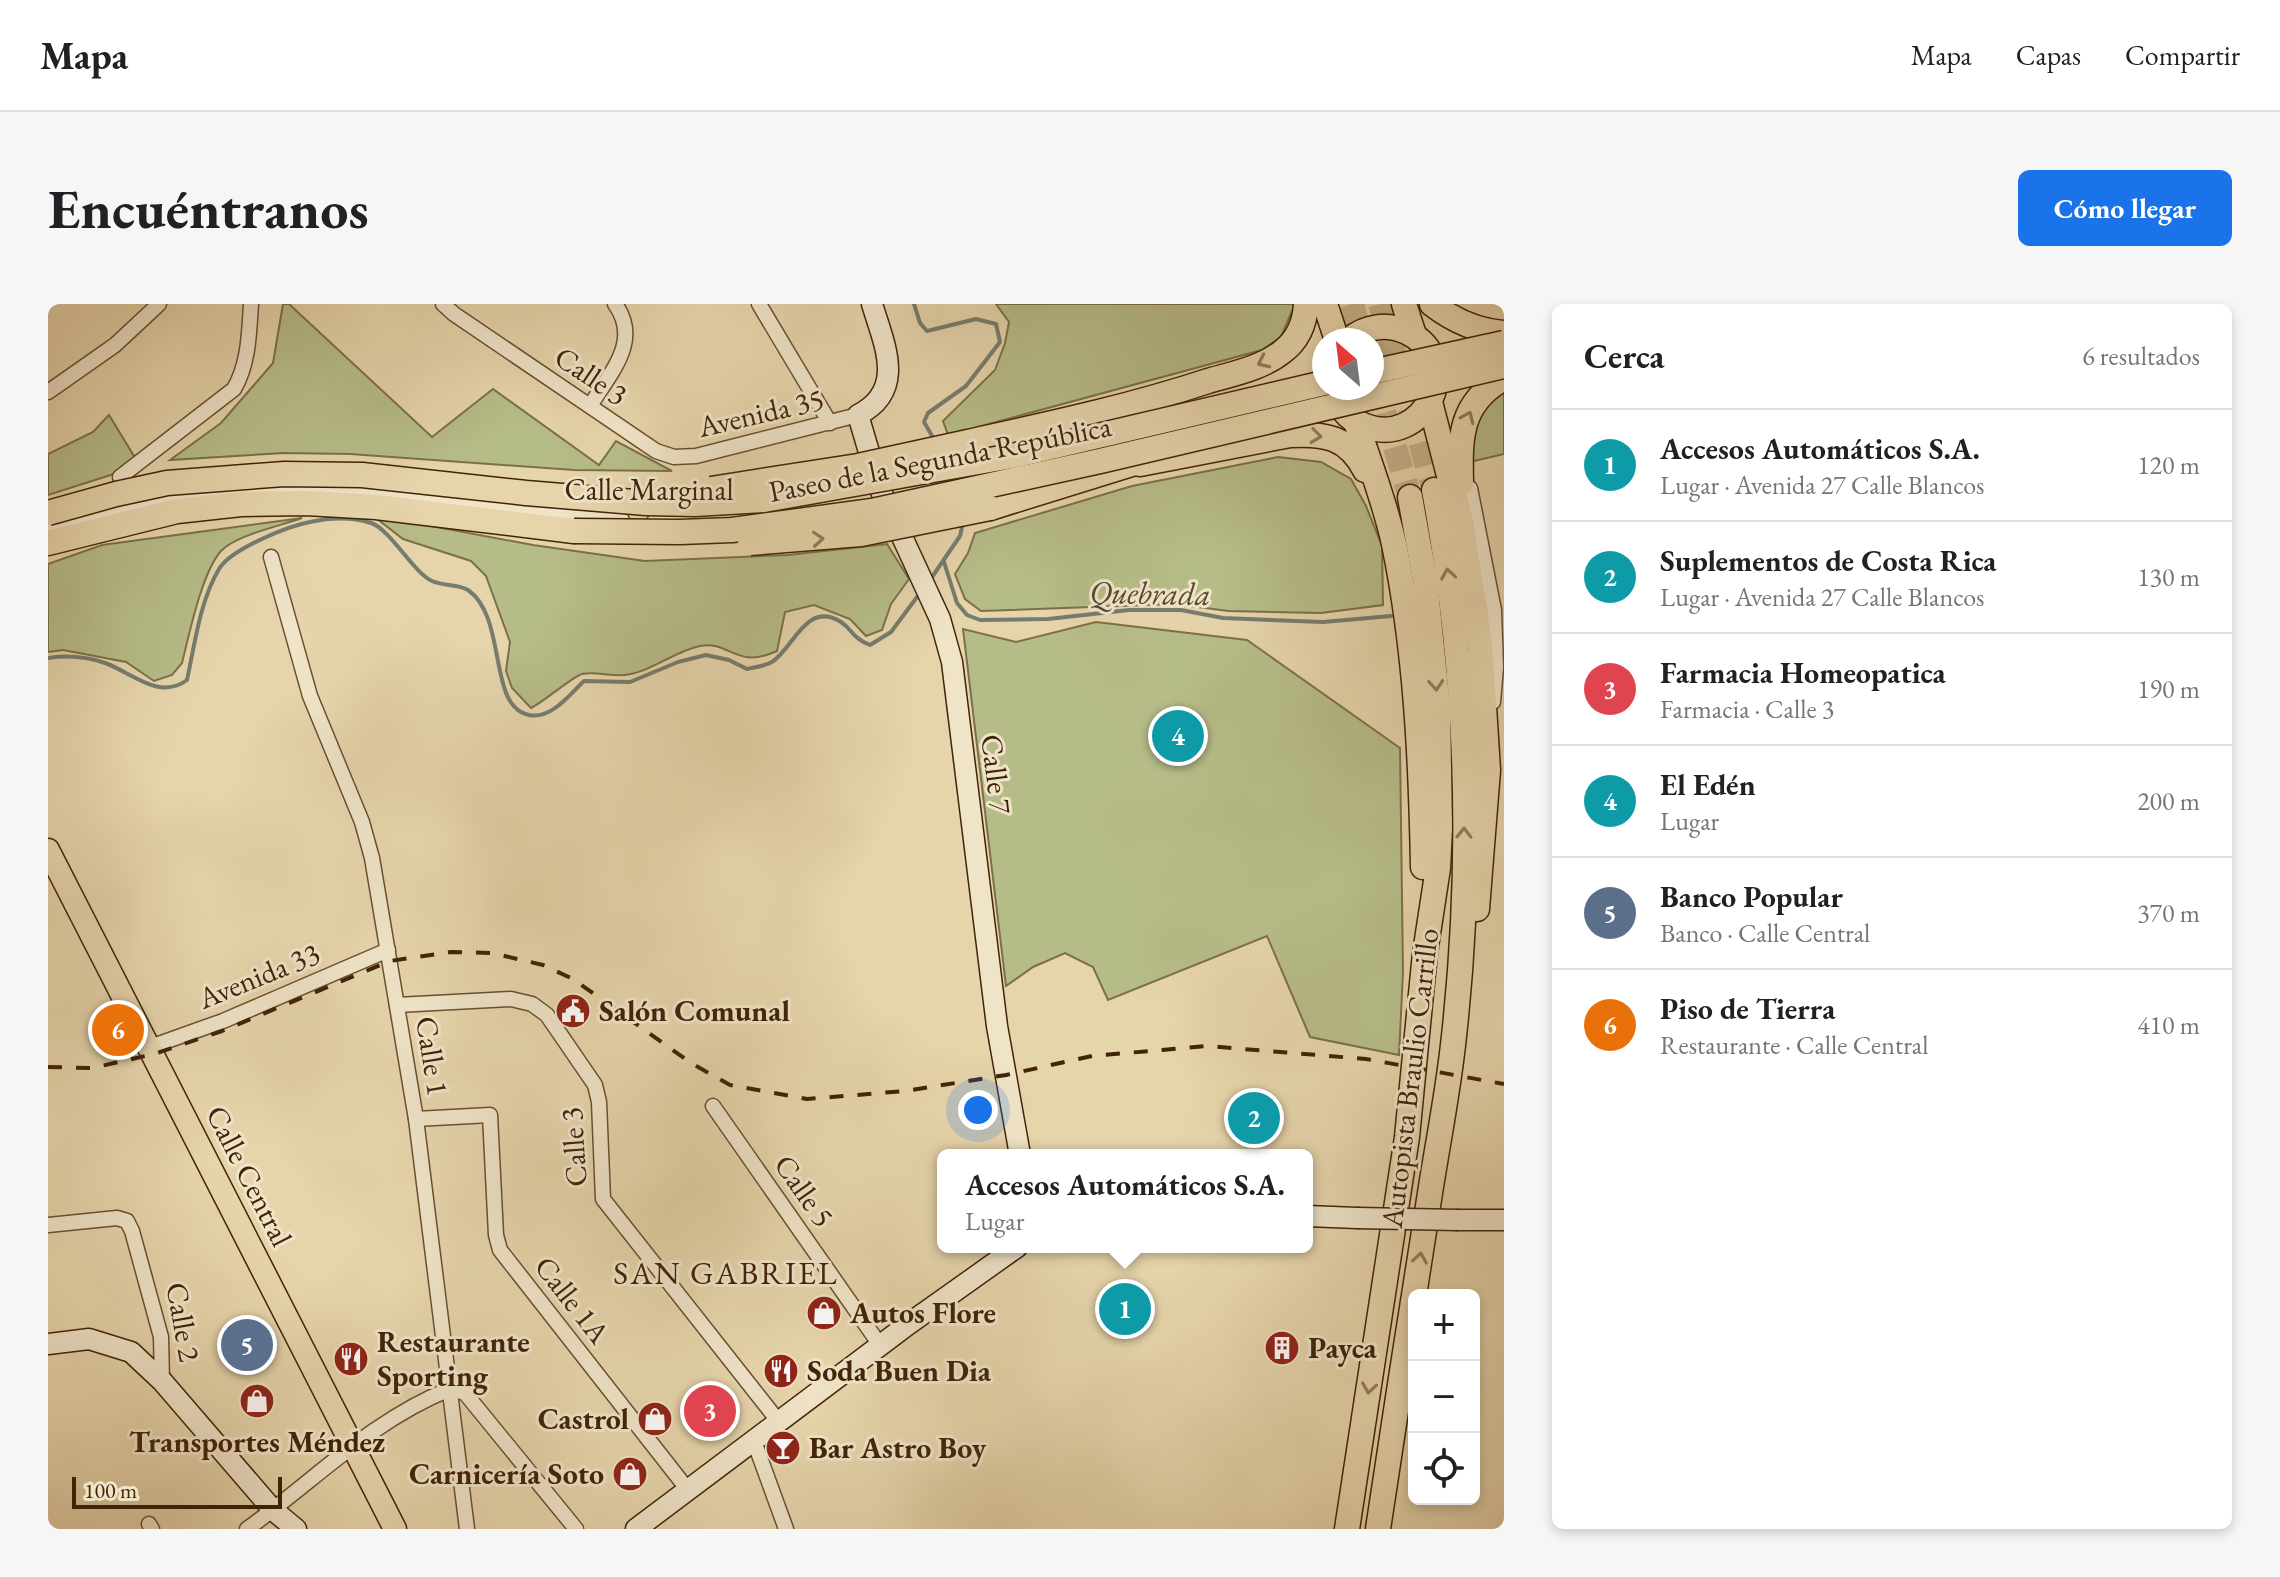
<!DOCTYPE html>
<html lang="es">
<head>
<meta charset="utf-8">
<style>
  :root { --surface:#fff; --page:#f6f6f6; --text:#202124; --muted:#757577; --line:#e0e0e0; --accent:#1a73e8 }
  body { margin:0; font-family:"EB Garamond",serif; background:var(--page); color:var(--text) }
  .controls { position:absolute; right:24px; bottom:24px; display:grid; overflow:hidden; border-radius:12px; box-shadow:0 4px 12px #0003 }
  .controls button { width:72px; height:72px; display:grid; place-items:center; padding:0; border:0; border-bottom:2px solid var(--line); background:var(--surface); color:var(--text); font:40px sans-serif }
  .compass { position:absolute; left:1264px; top:24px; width:72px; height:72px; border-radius:50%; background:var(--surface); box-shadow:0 4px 12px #0003; rotate:332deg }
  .scale { position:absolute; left:24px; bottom:20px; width:210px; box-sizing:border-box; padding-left:8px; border:4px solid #412308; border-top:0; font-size:22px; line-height:28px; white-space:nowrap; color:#412308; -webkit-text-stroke:6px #efe3c8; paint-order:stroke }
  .you { position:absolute; left:930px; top:806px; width:28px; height:28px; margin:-20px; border:6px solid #fff; border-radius:50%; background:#1a73e8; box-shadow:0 0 0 12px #1a73e833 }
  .badge { display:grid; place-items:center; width:52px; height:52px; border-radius:50%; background:var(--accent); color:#fff; font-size:26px; font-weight:700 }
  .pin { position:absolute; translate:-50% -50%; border:4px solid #fff; box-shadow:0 2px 8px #0006 }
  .popup { position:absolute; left:889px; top:845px; width:376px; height:104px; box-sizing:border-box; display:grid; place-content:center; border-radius:12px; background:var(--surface); filter:drop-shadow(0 2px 6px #0005); font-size:26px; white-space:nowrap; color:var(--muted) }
  .popup b { font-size:30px; color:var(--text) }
  .popup::after { content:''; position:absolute; left:50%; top:100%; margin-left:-16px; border:16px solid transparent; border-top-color:var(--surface) }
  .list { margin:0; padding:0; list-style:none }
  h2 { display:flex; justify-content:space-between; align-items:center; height:104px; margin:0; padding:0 32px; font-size:34px }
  h2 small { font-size:26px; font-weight:400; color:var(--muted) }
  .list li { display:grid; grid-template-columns:52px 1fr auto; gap:24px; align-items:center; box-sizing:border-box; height:112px; padding:0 32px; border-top:2px solid var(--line) }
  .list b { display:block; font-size:30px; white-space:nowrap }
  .list p { margin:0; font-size:26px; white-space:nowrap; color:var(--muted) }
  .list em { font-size:26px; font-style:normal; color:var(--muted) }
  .icon { flex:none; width:44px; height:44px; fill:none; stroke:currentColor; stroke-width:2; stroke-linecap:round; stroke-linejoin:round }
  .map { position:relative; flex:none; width:1456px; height:1225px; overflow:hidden; border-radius:12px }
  header { display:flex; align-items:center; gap:48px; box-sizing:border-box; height:112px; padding:0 40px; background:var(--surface); border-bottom:2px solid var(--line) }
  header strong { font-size:38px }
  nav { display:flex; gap:44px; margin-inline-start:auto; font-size:28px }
  .intro { display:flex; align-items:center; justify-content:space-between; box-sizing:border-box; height:192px; padding:0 48px }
  h1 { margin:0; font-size:56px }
  .button { padding:20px 36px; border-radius:12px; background:var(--accent); color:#fff; font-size:28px; font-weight:700 }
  main { display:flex; gap:48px; padding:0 48px }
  aside { flex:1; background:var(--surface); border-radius:12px; box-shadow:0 4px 12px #0003 }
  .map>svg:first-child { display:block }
</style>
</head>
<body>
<header>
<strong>Mapa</strong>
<nav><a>Mapa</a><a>Capas</a><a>Compartir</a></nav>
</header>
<div class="intro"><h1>Encuéntranos</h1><a class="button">Cómo llegar</a></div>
<main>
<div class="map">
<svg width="1456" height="1225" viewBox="0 0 1456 1225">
  <rect width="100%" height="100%" fill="#e6d4ab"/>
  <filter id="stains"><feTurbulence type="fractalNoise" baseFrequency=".0025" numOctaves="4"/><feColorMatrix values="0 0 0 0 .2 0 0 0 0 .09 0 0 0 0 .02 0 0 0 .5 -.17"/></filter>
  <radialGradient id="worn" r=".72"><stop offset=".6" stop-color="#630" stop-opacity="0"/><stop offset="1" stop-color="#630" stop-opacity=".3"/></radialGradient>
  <g fill="#b6bc88" stroke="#7c7048" stroke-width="2">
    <polygon points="235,0 241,0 384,133 445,85 551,161 568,137 624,167 526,166 302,150 236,149 122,156 173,119 225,59"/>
    <polygon points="948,0 1247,0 1233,33 1214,46 900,131 895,117 947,66 957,39 961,18"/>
    <polygon points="1456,85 1456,150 1422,158 1429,106"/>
    <polygon points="61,111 89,157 72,168 0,191 0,150 45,128"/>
    <polygon points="1230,153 1273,158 1303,175 1318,202 1334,242 1335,301 1273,309 1180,307 1127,300 933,307 917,295 907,270 920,249 927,229 1084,182"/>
    <path d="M 324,211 L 485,241 L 597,257 L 740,251 L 839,240 L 861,275 L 843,300 L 834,326 L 818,332 L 802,315 L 766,301 L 737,308 L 729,347 C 687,366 682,336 652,342 C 627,347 603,368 577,371 C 563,373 548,367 534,370 C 524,373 497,397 483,404 L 464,384 L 458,367 L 462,338 L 438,272 L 423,257 L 355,235 Z"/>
    <path d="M 254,214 C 232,222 188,231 173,247 C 154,268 141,331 134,359 L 124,371 L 106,377 L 78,358 L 15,346 L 0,348 L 0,260 L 54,241 Z"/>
    <polygon points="1048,318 1199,336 1352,444 1355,668 1351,751 1262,733 1219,632 1060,696 1045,663 1017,649 985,663 958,682 915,325 968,338"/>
  </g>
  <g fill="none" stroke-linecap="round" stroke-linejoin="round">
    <g stroke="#767c6e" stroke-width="4">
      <polyline points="866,0 872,19 879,27 928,15 948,20 952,38 918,82 880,109 876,118 887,137"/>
      <polyline points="896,258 909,299 919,311 932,316 1000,315 1081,306 1133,306 1175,314 1275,318 1343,312"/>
      <polyline points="882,276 912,232 915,219"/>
      <path d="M 0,354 C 20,351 37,352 57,359 C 83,368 111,397 139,376 C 147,339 152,297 171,265 C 183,245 240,222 262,218 C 281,214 304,213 323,219 C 342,225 365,268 384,277 C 395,282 410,280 420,286 C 460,314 439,403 481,411 C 503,416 522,390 536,377 L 582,378 L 630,358 L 658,351 L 681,356 L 699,365 C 707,363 717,362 724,358 C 746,344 758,296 793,318 C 805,326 804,334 822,341 L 843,328 L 872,289"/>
    </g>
    <polyline stroke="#c5b18a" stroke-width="14" stroke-dasharray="14 7" stroke-linecap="butt" points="1377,148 1398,159"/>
    <g stroke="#c5b18a" stroke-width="24" stroke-dasharray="24 12" stroke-linecap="butt">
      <polyline points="1304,0 1314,36"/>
      <polyline points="1332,0 1386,186"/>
      <polyline points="1326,74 1362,193"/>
    </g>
    <defs>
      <g id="street">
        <polyline points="395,0 406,10 608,147 626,153 648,152 810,111"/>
        <polyline points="711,0 782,119"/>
        <polyline points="0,88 67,41 111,0"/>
        <path d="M 542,102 C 562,69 594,37 567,0"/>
        <path d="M 72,173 L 186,85 C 201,59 201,29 203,0"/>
        <polyline points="1422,184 1446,306 1448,363 1445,398"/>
        <polyline points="607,216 706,212"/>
        <path d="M 0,223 C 91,198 182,181 277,185 C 376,189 474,213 574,216"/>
        <polyline points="223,253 262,392 314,518 324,554 368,815 419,1225"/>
        <polyline points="349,701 463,695 484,700 499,711 547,781 551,798 555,895 731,1118"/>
        <polyline points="102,743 175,717 340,646"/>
        <polyline points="665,802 832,1041"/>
        <polyline points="368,815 442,811 448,931 452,946 640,1186"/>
        <polyline points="0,921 69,914 79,917 84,927 113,1033 114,1077"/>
        <polyline points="402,1085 417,1089 528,1225"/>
        <polyline points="706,1137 738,1225"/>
        <polyline points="101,1220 104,1225"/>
        <path d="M 199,1225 C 266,1177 324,1116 402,1085"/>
      </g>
      <g id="secondary">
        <path d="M 824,0 C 836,40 859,86 810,111 L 832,185 L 892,315 L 904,358 L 949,722 L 972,851"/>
        <polyline points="1259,912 1309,914"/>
        <polyline points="1410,916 1456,916"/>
        <polyline points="0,1040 41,1035 83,1048 114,1077 225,1206 248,1225"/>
        <polyline points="588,1225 862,1019 969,943"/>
      </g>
      <polyline id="primary" points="0,546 347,1225"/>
      <g id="highway">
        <polyline points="1277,0 1289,36"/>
        <polyline points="1356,0 1366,31"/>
        <path d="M 1384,0 C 1406,17 1428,27 1456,29"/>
        <path d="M 1285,84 C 1289,101 1299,114 1315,121 C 1376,147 1419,57 1359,28 C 1339,19 1318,22 1301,36"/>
        <polyline points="1382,98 1413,218 1432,339 1440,466 1429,605"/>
        <path d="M 1308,118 C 1321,158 1337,198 1346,240 C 1368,347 1373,455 1375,563"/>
        <path d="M 920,138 C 1001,120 1081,103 1160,77 C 1184,70 1214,64 1234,48 C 1250,36 1257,19 1258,0"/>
        <path d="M 1092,160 L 1242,131 C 1277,129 1300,133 1317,166"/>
        <path d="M 1413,179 C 1412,134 1411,99 1456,74"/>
        <polyline points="942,204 1106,153"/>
        <polyline points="0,239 129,207 193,200 258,199 328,203 526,227"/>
        <polyline points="1299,1225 1359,833 1377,649 1390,564 1392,524 1390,403 1377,276 1362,193"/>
        <path d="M 1330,1225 C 1346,1117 1363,1010 1380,902 C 1388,848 1399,795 1405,741 C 1426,557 1420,368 1386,186"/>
      </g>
    </defs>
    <use href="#street" stroke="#6a4f31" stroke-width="17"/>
    <use href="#secondary" stroke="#412308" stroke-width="23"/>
    <use href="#primary" stroke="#412308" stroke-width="25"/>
    <use href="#highway" stroke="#412308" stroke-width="27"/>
    <use href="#street" stroke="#efe3c8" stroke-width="14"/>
    <use href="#secondary" stroke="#efe3c8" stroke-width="20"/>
    <use href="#primary" stroke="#e6d4ab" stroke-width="22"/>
    <use href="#highway" stroke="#e6d4ab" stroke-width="24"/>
    <polyline stroke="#412308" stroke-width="4" stroke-dasharray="14 14" stroke-linecap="butt" points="0,763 44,764 106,750 174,727 342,657 403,648 444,649 495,661 525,675 643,759 682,781 759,795 857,787 958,771 1044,752 1159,742 1318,755 1456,780"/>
    <defs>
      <polyline id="secondary-bridge" points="1309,914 1410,916"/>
      <g id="highway-bridge">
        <polyline points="1324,68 1456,39"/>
        <polyline points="663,185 810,162 920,138"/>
        <polyline points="0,209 68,190 119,179 236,170 314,171 478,189 598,199 647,200 716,196 964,152 1276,79"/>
        <polyline points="526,227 632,228 684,226 824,207 1052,157 1456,62"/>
        <polyline points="702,239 813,230 942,204"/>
      </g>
    </defs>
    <use href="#secondary-bridge" stroke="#412308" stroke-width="23" stroke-linecap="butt"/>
    <use href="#highway-bridge" stroke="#412308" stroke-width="27" stroke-linecap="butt"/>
    <use href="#secondary-bridge" stroke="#efe3c8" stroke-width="20"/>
    <use href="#highway-bridge" stroke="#e6d4ab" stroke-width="24"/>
  </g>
  <defs><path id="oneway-chevron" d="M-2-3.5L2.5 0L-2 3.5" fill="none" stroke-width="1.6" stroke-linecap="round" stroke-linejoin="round" transform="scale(2)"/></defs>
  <g stroke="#947c5a">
    <use href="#oneway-chevron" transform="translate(1215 58) rotate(155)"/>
    <use href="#oneway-chevron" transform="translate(1420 113) rotate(-66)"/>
    <use href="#oneway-chevron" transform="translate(1268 132) rotate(7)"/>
    <use href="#oneway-chevron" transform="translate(770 235) rotate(-4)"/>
    <use href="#oneway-chevron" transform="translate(1400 270) rotate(-99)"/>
    <use href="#oneway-chevron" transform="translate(1388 381) rotate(86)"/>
    <use href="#oneway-chevron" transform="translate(1416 529) rotate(-89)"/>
    <use href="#oneway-chevron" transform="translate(1372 954) rotate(-81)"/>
    <use href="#oneway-chevron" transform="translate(1321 1084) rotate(99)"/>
  </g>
  <defs>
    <symbol id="civic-disc" viewBox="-11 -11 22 22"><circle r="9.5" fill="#8f2418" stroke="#efe3c8"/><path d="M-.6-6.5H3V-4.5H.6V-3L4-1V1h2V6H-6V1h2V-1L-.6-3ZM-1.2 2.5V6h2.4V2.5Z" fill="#fff"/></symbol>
    <symbol id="shop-disc" viewBox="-11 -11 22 22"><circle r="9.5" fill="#8f2418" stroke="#efe3c8"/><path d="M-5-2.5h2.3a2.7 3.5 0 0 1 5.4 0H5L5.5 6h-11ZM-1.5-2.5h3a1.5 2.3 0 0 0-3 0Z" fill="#fff"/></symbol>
    <symbol id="building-disc" viewBox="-11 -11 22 22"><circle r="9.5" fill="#8f2418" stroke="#efe3c8"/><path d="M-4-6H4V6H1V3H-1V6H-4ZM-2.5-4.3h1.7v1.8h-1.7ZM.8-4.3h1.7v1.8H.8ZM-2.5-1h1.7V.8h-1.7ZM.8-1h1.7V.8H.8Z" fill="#fff"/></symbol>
    <symbol id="restaurant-disc" viewBox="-11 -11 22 22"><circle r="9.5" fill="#8f2418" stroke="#efe3c8"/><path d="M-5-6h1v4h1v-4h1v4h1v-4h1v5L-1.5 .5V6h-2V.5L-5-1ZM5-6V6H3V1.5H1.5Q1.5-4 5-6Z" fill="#fff"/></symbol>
    <symbol id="bar-disc" viewBox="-11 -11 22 22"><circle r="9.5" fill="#8f2418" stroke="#efe3c8"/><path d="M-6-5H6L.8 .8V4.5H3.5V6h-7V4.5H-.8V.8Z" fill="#fff"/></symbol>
  </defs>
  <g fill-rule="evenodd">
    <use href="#civic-disc" x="505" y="687" width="40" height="40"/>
    <use href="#shop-disc" x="756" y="989" width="40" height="40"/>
    <use href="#building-disc" x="1214" y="1024" width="40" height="40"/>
    <use href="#restaurant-disc" x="283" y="1035" width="40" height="40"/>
    <use href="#restaurant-disc" x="713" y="1047" width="40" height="40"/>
    <use href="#shop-disc" x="189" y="1077" width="40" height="40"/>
    <use href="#shop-disc" x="587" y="1095" width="40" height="40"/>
    <use href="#bar-disc" x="715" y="1124" width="40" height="40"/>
    <use href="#shop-disc" x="562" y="1150" width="40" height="40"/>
  </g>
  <g text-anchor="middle" stroke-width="6" stroke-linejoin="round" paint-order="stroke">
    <g font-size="30" fill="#412308" stroke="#efe3c8">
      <text transform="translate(543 72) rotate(34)" y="10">Calle 3</text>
      <text transform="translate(713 109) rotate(-13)" y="10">Avenida 35</text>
      <text transform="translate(892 155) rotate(-11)" y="10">Paseo de la Segunda República</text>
      <text x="601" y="196">Calle Marginal</text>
      <text transform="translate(948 470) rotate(83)" y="10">Calle 7</text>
      <text transform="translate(211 672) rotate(-22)" y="10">Avenida 33</text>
      <text transform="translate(384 752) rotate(81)" y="10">Calle 1</text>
      <text transform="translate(1362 774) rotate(-83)" y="10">Autopista Braulio Carrillo</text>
      <text transform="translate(526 843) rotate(-94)" y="10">Calle 3</text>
      <text transform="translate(201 872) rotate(63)" y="10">Calle Central</text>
      <text transform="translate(756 887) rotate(55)" y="10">Calle 5</text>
      <text transform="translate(524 996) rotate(52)" y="10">Calle 1A</text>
      <text transform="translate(135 1018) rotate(80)" y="10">Calle 2</text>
    </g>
    <g font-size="30" font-weight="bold" fill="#412308" stroke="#efe3c8" text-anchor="start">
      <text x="551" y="717">Salón Comunal</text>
      <text x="802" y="1019">Autos Flore</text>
      <text x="329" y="1048">Restaurante<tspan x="329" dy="34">Sporting</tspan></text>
      <text x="1260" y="1054">Payca</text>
      <text x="759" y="1077">Soda Buen Dia</text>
      <text x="581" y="1125" text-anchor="end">Castrol</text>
      <text x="209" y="1148" text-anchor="middle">Transportes Méndez</text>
      <text x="761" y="1154">Bar Astro Boy</text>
      <text x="556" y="1180" text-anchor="end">Carnicería Soto</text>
    </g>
    <g font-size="32" font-style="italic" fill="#574832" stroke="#efe3c8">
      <text transform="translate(1102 289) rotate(1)" y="11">Quebrada</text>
    </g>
    <g font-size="32" letter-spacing="2" fill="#412308" stroke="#efe3c8">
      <text x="678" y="980">SAN GABRIEL</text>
    </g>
  </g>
  <rect width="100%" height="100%" filter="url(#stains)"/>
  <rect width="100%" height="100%" fill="url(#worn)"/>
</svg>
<div class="controls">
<button>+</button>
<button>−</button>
<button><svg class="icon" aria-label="locate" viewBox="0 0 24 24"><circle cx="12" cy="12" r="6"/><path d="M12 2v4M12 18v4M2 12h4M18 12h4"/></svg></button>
</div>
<svg class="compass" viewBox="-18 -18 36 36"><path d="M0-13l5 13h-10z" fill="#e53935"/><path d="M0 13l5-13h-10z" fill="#757577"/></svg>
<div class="scale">100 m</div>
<div class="you"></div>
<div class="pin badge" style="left:1077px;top:1005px;background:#0f9aa8">1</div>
<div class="popup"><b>Accesos Automáticos S.A.</b>Lugar</div>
<div class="pin badge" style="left:1206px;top:814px;background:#0f9aa8">2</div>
<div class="pin badge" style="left:662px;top:1107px;background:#e0444e">3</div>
<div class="pin badge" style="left:1130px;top:432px;background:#0f9aa8">4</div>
<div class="pin badge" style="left:199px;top:1041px;background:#5c6f8a">5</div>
<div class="pin badge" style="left:70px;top:726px;background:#e8710a">6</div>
</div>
<aside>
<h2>Cerca<small>6 resultados</small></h2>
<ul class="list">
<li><span class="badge" style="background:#0f9aa8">1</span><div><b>Accesos Automáticos S.A.</b><p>Lugar · Avenida 27 Calle Blancos</p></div><em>120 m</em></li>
<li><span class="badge" style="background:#0f9aa8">2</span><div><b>Suplementos de Costa Rica</b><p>Lugar · Avenida 27 Calle Blancos</p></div><em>130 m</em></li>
<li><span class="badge" style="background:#e0444e">3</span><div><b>Farmacia Homeopatica</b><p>Farmacia · Calle 3</p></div><em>190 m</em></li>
<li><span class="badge" style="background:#0f9aa8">4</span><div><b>El Edén</b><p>Lugar</p></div><em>200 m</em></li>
<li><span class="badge" style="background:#5c6f8a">5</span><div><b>Banco Popular</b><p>Banco · Calle Central</p></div><em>370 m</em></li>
<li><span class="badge" style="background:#e8710a">6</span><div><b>Piso de Tierra</b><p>Restaurante · Calle Central</p></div><em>410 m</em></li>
</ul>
</aside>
</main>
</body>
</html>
